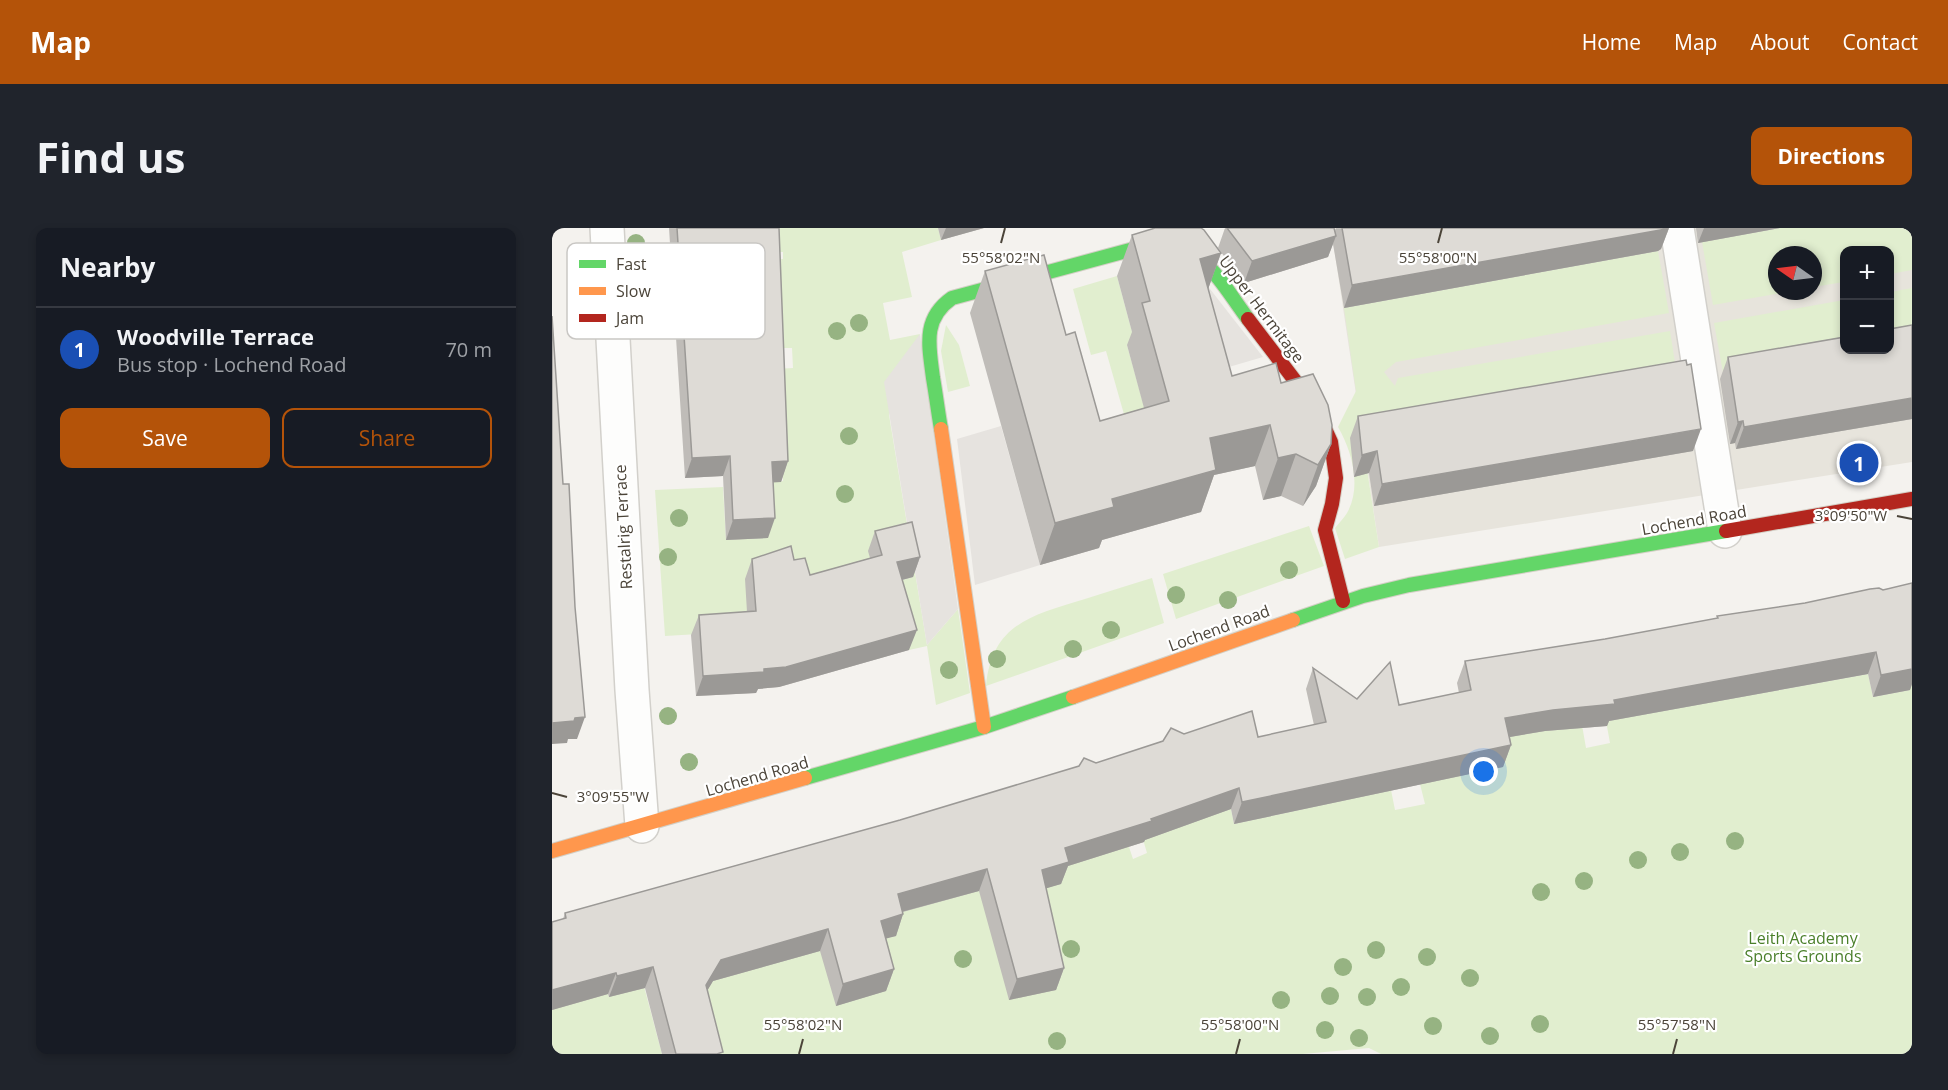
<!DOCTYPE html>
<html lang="en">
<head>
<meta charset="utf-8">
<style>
  :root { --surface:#171b24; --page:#20242c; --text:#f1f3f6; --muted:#9ea1a6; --line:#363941; --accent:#b45309 }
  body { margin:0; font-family:"Open Sans",sans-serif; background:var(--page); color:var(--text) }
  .controls { position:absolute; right:18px; top:18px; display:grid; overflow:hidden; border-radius:12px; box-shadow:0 3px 9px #0003 }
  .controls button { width:54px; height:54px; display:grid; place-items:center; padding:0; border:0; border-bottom:2px solid var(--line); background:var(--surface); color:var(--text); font:30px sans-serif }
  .compass { position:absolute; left:1216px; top:18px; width:54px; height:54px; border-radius:50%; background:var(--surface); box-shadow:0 3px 9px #0003; rotate:284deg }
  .you { position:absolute; left:932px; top:544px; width:21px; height:21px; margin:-15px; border:4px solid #fff; border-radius:50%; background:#1a73e8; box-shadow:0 0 0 9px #1a73e833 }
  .badge { display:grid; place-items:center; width:39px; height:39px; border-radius:50%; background:var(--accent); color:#fff; font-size:20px; font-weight:700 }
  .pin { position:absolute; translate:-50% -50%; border:3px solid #fff; box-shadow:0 2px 6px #0006 }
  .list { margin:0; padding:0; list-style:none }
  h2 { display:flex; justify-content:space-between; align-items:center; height:78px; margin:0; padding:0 24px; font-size:26px }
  h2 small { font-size:20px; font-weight:400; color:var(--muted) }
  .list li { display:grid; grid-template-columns:39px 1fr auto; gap:18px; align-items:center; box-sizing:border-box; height:84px; padding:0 24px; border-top:2px solid var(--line) }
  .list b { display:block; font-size:22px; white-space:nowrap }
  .list p { margin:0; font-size:20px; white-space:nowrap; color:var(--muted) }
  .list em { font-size:20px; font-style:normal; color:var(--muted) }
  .actions { display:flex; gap:12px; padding:18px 24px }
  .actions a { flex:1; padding:14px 0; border:2px solid var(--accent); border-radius:12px; text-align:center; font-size:21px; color:var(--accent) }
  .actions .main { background:var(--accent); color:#fff }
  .map { position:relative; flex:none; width:1360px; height:826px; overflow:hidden; border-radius:12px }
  header { display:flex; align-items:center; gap:36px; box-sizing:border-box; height:84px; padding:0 30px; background:var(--accent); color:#fff }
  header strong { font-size:28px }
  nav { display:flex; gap:33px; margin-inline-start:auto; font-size:21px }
  .intro { display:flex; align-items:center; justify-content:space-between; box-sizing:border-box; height:144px; padding:0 36px }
  h1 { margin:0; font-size:42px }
  .button { padding:15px 27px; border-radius:12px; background:var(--accent); color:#fff; font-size:21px; font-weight:700 }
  main { display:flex; gap:36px; padding:0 36px }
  aside { flex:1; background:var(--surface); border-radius:12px; box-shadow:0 3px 9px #0003 }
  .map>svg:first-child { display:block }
</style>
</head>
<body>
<header>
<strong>Map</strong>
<nav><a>Home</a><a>Map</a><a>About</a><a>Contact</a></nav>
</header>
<div class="intro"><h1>Find us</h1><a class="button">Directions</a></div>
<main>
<aside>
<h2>Nearby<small></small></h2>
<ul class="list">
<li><span class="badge" style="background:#1a4fb4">1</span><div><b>Woodville Terrace</b><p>Bus stop · Lochend Road</p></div><em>70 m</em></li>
</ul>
<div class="actions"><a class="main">Save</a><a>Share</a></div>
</aside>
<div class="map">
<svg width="1360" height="826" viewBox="0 0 1360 826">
  <rect width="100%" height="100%" fill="#f4f2ee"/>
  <path fill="#e7e4dc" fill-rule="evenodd" d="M 779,0 L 1360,0 L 1360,234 L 827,319 ZM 1292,22 L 1338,22 L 1338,122 L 1292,122 ZM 1225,27 L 1261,27 L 1261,63 L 1225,63 Z"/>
  <g fill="#e1eecf">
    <polygon points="198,0 386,0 389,12 350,24 360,69 331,75 338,112 368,106 337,187 375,417 406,381 418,465 384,477 375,418 357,422 338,355 361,349 348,296 336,300 340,317 322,347 197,403 113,408 103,262 171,259 174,312 214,255 231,253 224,141 241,140 240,120 226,120 220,31 231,31 231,24 224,24"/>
    <polygon points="1228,0 1360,0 1360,42 1338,46 1338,22 1292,22 1292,54 1261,59 1261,27 1225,27 1225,63 1240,63 1161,77 1150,14"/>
    <path d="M 1106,23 L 1117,85 L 844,134 L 832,144 L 843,158 L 846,150 L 1118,103 L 1126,154 L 810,209 L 827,319 L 793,331 L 783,300 C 787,295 792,290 795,285 C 810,259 800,223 786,199 L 804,163 L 792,80 Z"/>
    <polygon points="565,48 583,115 575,117 609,240 589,246 554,123 539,127 521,61"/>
    <polygon points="1360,60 1360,117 1338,121 1338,64"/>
    <polygon points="1292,72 1292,122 1172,150 1162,95"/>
    <polygon points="394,97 407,117 418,158 396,164 389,123"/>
    <polygon points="757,298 772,338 624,391 611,346"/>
    <path d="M 600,350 L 612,395 L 434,458 C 440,395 481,387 533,371 C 555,364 577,357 600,350 Z"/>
    <polygon points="1360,438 1360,826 829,826 817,820 751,826 158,826 139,740 164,749 222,718 321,714 343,708 318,619 396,671 412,667 484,570 575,613 581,631 595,625 590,608 665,512 682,596 839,562 843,582 873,576 868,556 933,453 1030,497 1034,520 1058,515 1054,493 1316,446 1321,469 1357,462"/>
    <polygon points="77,702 110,826 0,826 0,724 56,766 57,769"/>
  </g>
  <g fill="#e6e3df">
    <polygon points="651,52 711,129 653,146"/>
    <polygon points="368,106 406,381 375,417 332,154"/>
    <polygon points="449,198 488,337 423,357 405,211"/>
  </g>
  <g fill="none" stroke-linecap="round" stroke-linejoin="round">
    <defs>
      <g id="street">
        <polyline points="55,0 80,462 90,598"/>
        <polyline points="1125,0 1173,303"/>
      </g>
      <g id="fast">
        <path d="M 389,201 C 386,184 384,167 381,150 C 377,118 370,91 400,70 L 604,15 C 651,14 671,58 696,91"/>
        <polyline points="741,392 811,368 857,357 1174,303"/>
        <polyline points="253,550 432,499 521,469"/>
      </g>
      <g id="slow">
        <polyline points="389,201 432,499"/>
        <polyline points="521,469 741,392"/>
        <polyline points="0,623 253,550"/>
      </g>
      <g id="jam">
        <polyline points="696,91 763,179 779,214 784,250 780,276 773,302 791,373"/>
        <polyline points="1174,303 1360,271"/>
      </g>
    </defs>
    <use href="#street" stroke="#d2d0cb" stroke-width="36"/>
    <use href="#fast" stroke="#d3cfc5" stroke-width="16"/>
    <use href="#slow" stroke="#d3cfc5" stroke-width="16"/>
    <use href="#jam" stroke="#d3cfc5" stroke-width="16"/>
    <use href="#street" stroke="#fdfdfc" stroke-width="33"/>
    <use href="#fast" stroke="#63d668" stroke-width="14"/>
    <use href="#slow" stroke="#ff974d" stroke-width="14"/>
    <use href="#jam" stroke="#b3261e" stroke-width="14"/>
  </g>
  <g fill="#96b382">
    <circle cx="84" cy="15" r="9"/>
    <circle cx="307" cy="95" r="9"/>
    <circle cx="285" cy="103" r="9"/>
    <circle cx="297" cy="208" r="9"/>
    <circle cx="293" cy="266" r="9"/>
    <circle cx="127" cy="290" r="9"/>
    <circle cx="116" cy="329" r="9"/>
    <circle cx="737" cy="342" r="9"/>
    <circle cx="624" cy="367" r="9"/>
    <circle cx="676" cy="372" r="9"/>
    <circle cx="559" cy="402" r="9"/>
    <circle cx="521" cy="421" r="9"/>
    <circle cx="445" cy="431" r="9"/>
    <circle cx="397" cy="442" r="9"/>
    <circle cx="116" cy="488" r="9"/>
    <circle cx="137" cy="534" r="9"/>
    <circle cx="1183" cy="613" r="9"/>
    <circle cx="1128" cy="624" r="9"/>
    <circle cx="1086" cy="632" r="9"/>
    <circle cx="1032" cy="653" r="9"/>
    <circle cx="989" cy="664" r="9"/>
    <circle cx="519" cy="721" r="9"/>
    <circle cx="824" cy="722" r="9"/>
    <circle cx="875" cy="729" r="9"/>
    <circle cx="411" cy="731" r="9"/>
    <circle cx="791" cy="739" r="9"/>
    <circle cx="918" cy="750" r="9"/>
    <circle cx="849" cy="759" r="9"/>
    <circle cx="778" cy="768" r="9"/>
    <circle cx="815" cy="769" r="9"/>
    <circle cx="729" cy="772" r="9"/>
    <circle cx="988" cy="796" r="9"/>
    <circle cx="881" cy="798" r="9"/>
    <circle cx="773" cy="802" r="9"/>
    <circle cx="938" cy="808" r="9"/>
    <circle cx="807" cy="810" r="9"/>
    <circle cx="505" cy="813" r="9"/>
  </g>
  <g fill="#bfbcb8">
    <polygon points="117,0 227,0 236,233 229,254 221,254 216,310 174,312 171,248 133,250"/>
    <polygon points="386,0 432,0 389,12"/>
    <polygon points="673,0 782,0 783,3 784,0 1117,0 1109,21 1106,23 792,80 781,16 776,29 692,55 666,20"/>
    <polygon points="1144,0 1228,0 1146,15"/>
    <polygon points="580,7 669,25 656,61 680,148 729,155 779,216 764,258 751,278 729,268 711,272 703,238 662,247 649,284 550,312 547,320 488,337 418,85 433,43 514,107 548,193 592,180 575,117 580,104 565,48"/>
    <polygon points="1360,97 1360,191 1184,221 1183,215 1178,216 1168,151 1176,129"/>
    <polygon points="806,188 1141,223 822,278 817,245 802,249 798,210"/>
    <polygon points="323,303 368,329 361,349 350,352 357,422 227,459 206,461 204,465 144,468 139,407 147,387 195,384 193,351 200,331 242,332 258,347 318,330 316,323"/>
    <polygon points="1360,355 1360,456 1358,462 1321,469 1316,446 1057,493 1055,498 993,503 958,509 959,517 951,539 682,596 679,581 593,612 592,614 516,638 509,656 494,660 512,740 504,762 457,772 427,663 351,684 351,686 344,708 334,710 342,741 334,763 284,778 268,723 161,753 155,763 165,826 110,826 93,760 57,769 56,766 0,782 0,694 11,691 13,685 348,592 544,535 632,506 706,509 762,497 754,461 761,440 805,471 847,477 907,465 905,455 913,433 1053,411 1165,391 1165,388 1253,375 1331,362"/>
  </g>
  <g fill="#9b9996">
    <polygon points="394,0 432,0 389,12"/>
    <polygon points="1117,0 1109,21 1106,23 792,80 800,57"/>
    <polygon points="1152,0 1228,0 1146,15"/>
    <polygon points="784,8 776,29 692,55 700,33"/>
    <polygon points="669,25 654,67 648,31"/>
    <polygon points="1360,170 1360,191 1184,221 1192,199"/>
    <polygon points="1191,193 1183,215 1178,216 1186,194"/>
    <polygon points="718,197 703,238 662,247 649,284 550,312 547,320 488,337 503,295 560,271 658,210"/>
    <polygon points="1149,201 1141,223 822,278 830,256"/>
    <polygon points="779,216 764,258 751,278 766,237"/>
    <polygon points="825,223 817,245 802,249 810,227"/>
    <polygon points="744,226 729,268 711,272 726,230"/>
    <polygon points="178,228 171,248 133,250 140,230"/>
    <polygon points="236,233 229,254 213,255 220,234"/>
    <polygon points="223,290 216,310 174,312 181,292"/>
    <polygon points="368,329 361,349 338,355 345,334"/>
    <polygon points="365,402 357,422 227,459 206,461 204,465 144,468 151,448"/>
    <polygon points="1324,424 1316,446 1057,493 1055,498 993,503 946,511 953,490 1062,472"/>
    <polygon points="1360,434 1360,456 1358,462 1321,469 1329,447"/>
    <polygon points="33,489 25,511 16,511 15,515 0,516 0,495 23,490"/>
    <polygon points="959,517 951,539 682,596 690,574"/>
    <polygon points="687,560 679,581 593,612 592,614 516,638 509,656 482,664 490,642 513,620 599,591"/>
    <polygon points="435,641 427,663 338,687 346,666"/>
    <polygon points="351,686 344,708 321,714 329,693"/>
    <polygon points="276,701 268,723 161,753 146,778 154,757 169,732"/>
    <polygon points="101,739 93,760 57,769 65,748"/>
    <polygon points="512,740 504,762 457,772 465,751"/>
    <polygon points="342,741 334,763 284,778 291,756"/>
    <polygon points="64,745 56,766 0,782 0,762"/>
  </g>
  <g fill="#dedbd6" stroke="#9b9996" stroke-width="1.5">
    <polygon points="125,0 227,0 236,233 220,234 223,290 181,292 178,228 140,230"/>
    <polygon points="603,0 649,0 652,2 669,25 648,31 680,148 724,135 729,155 761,146 776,177 780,197 779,216 766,237 744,226 726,230 718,197 658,210 664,242 560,271 562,279 503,295 433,43 492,27 514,107 523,104 548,193 617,173 590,75 598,73 580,7"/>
    <polygon points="675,0 782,0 784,8 700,33"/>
    <polygon points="790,0 1116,0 1114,1 800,57"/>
    <polygon points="0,88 11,256 17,256 23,379 33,489 23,490 22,493 0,495"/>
    <polygon points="1360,97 1360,170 1192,199 1191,193 1186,194 1176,129 1293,109 1293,122 1338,122 1338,101"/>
    <polygon points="1134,132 1135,137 1139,136 1149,201 830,256 825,223 810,227 806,188"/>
    <polygon points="360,294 368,329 345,334 365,402 234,439 212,441 212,444 151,448 147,387 204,383 200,331 239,318 242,332 253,330 258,347 330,327 323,303"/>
    <polygon points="1360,355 1360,441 1329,447 1324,424 1062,472 1063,476 1001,482 953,490 959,517 690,574 687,560 599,591 600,593 513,620 517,634 490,642 512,740 465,751 435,641 346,666 351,686 329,693 342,741 291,756 276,701 169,732 154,757 171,824 165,826 124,826 101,739 65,748 64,745 0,762 0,694 14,690 13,685 348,592 527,538 532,530 544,535 611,513 619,500 632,506 700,483 706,509 774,494 761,440 805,471 838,434 847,477 919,462 913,433 1053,411 1166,390 1165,388 1253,375 1318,361 1327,360 1331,362"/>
  </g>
  <path fill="none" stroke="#4b4439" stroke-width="2" d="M 449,15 L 453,0M 886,15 L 890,0M 1345,288 L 1360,291M 0,565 L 15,569M 247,826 L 251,811M 684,826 L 688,811M 1121,826 L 1125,811"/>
  <g text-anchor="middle" stroke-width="4.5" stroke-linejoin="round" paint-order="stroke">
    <g font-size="16" fill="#4b4439" stroke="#fff">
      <text transform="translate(710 81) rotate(53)" y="6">Upper Hermitage</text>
      <text transform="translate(1142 292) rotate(-10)" y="6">Lochend Road</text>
      <text transform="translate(71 299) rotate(-93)" y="6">Restalrig Terrace</text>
      <text transform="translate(667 400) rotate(-20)" y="6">Lochend Road</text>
      <text transform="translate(205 548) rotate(-16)" y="6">Lochend Road</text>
    </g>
    <g font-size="16" fill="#4a7f2a" stroke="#fff">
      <text x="1251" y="716">Leith Academy<tspan x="1251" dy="18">Sports Grounds</tspan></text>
    </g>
  </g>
  <rect x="15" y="15" width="198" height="96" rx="9" fill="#fff" stroke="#c9c7c4" stroke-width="1.5"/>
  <rect x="27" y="32" width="27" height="8" fill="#63d668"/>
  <rect x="27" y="59" width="27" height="8" fill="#ff974d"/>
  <rect x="27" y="86" width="27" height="8" fill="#b3261e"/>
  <g font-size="16" fill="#4b4439">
    <text x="64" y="42">Fast</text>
    <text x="64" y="69">Slow</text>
    <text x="64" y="96">Jam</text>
  </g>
  <g font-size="15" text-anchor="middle" fill="#4b4439" stroke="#fff" stroke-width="4.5" stroke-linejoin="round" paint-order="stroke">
    <text x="449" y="35">55°58'02"N</text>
    <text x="886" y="35">55°58'00"N</text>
    <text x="1299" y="293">3°09'50"W</text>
    <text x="61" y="574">3°09'55"W</text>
    <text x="251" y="802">55°58'02"N</text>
    <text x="688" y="802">55°58'00"N</text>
    <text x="1125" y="802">55°57'58"N</text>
  </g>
</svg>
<div class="controls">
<button>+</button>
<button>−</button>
</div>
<svg class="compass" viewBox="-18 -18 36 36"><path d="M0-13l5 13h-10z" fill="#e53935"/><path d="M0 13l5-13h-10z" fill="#9ea1a6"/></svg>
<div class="you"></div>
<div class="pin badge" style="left:1307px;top:235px;background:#1a4fb4">1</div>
</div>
</main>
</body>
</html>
